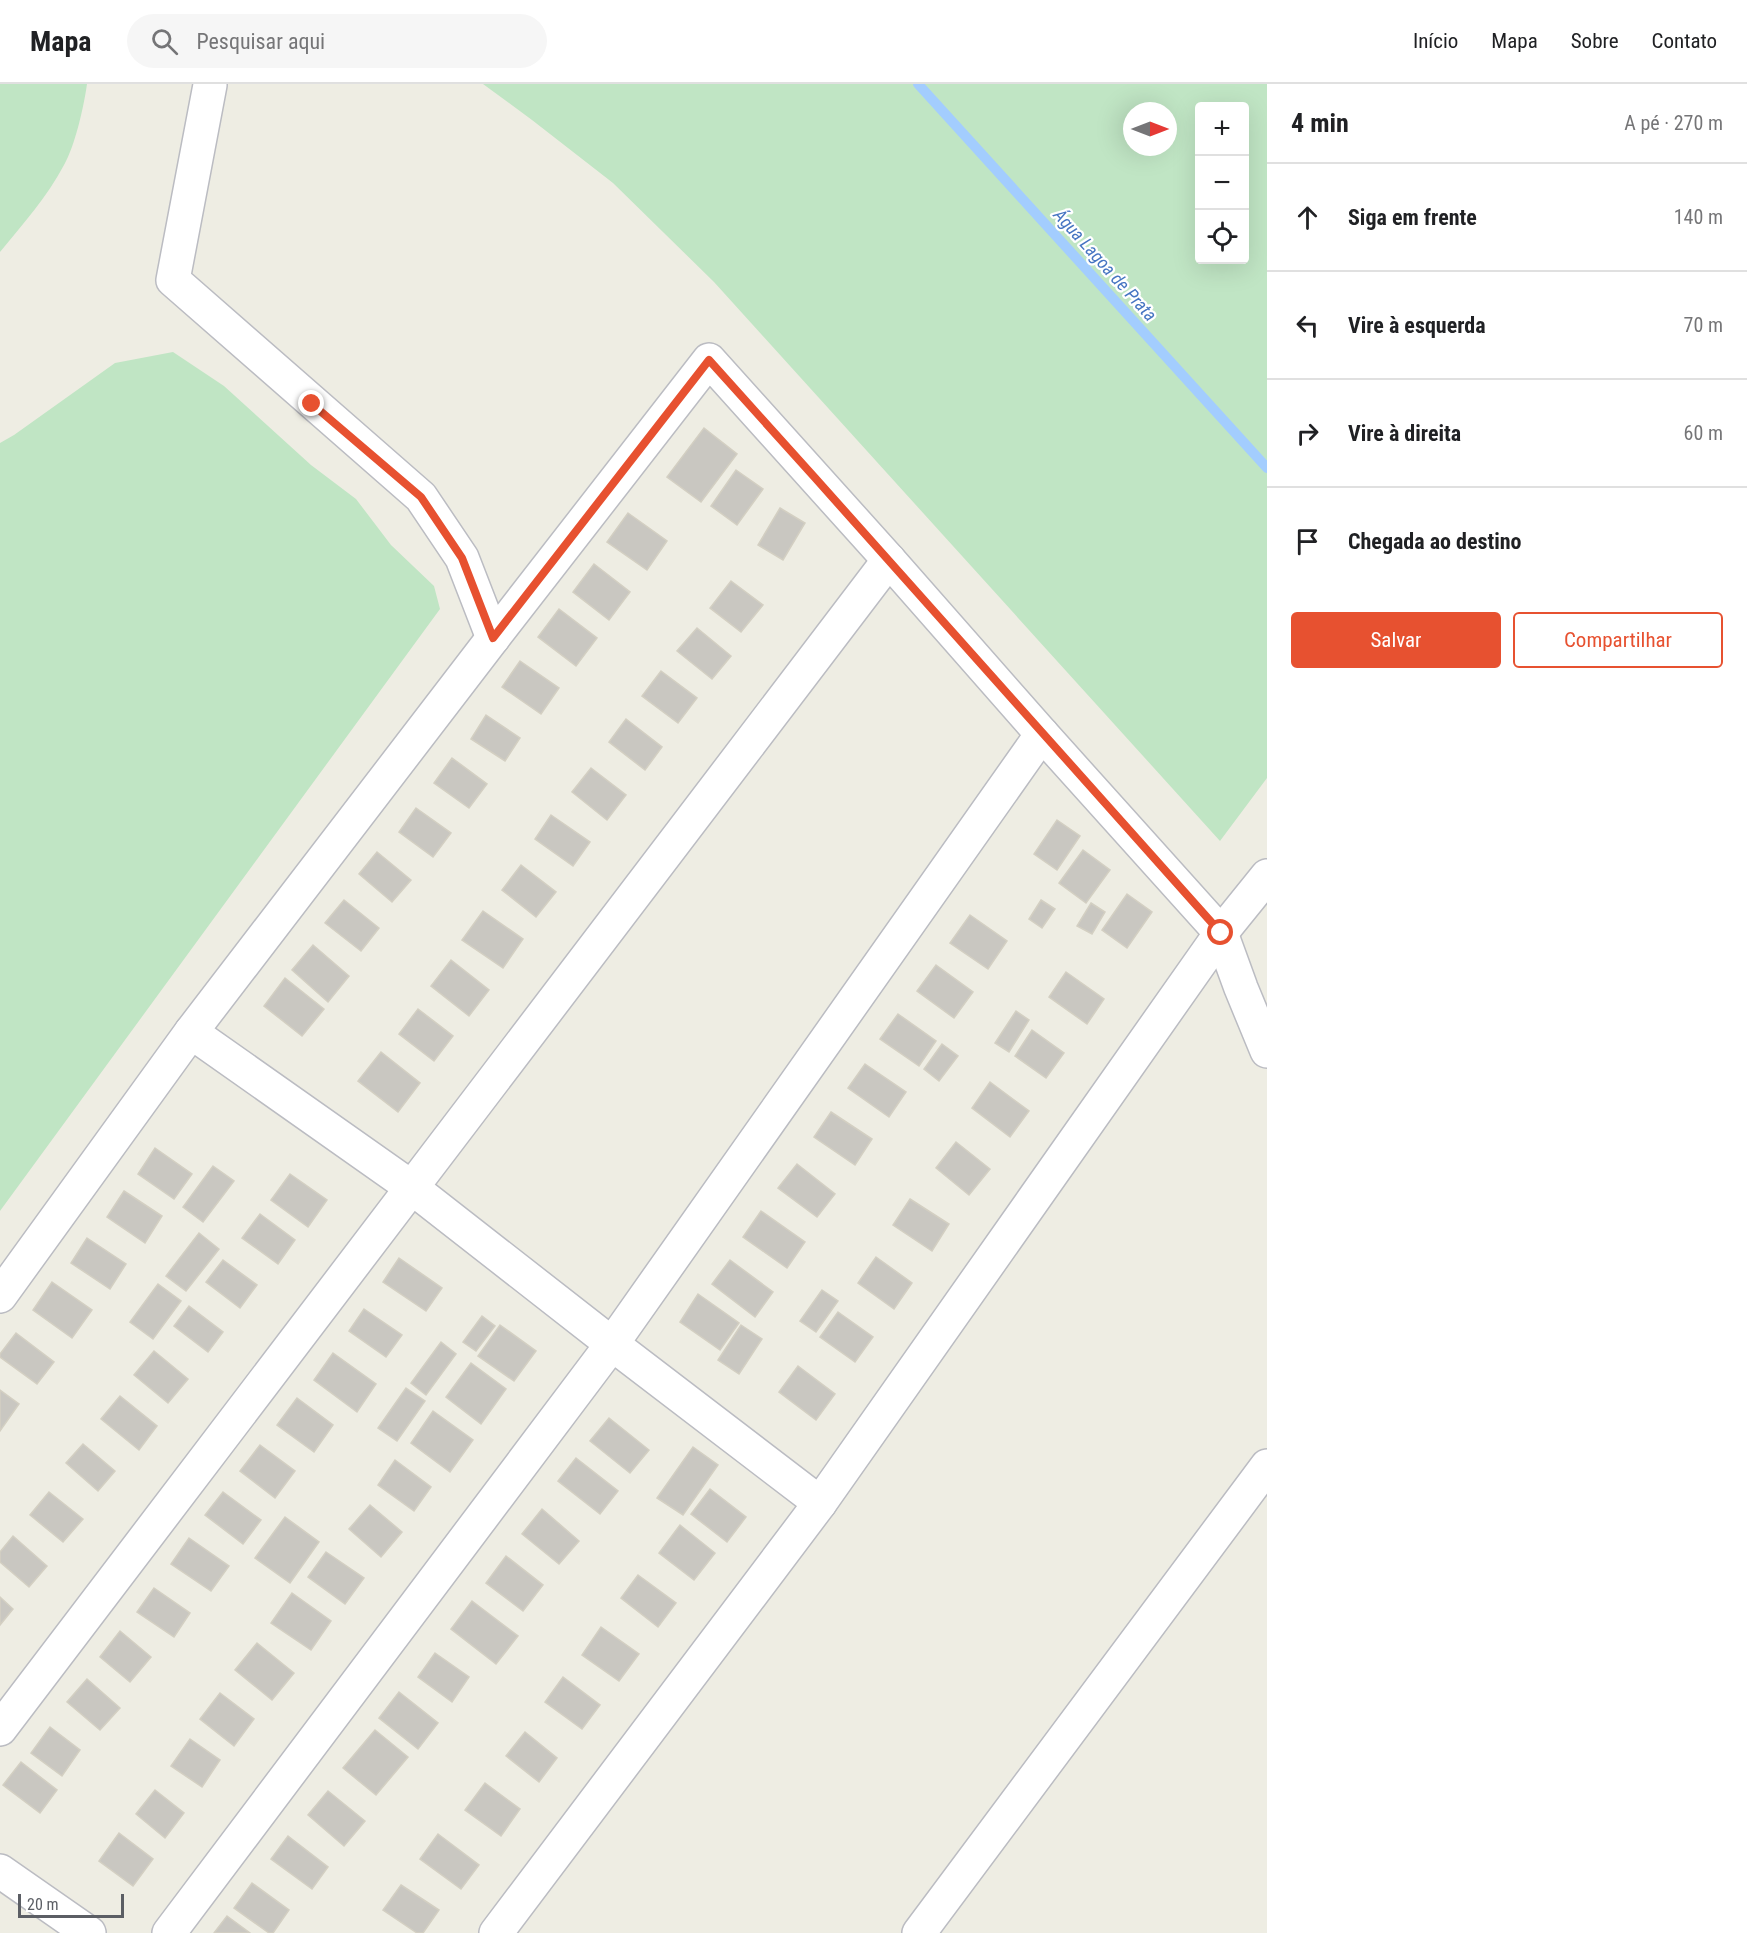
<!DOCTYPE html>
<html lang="pt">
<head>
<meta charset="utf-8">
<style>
  :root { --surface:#fff; --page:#f6f6f6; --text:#202124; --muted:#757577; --line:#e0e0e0; --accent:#e75130 }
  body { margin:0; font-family:"Roboto Condensed",sans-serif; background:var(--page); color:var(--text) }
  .controls { position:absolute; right:18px; top:18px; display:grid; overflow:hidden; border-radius:6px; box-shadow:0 6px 24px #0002 }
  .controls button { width:54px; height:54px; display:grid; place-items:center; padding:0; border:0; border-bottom:2px solid var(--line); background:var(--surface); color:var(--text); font:30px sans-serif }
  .compass { position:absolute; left:1123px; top:18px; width:54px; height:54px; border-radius:50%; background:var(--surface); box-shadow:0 6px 24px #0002; rotate:90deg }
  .scale { position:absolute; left:18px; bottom:15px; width:106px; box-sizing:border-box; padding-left:6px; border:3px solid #5b5e64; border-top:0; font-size:16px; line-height:21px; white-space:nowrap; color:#5b5e64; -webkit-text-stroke:4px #fff; paint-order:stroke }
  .stop { position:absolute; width:18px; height:18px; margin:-14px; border:4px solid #e75130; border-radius:50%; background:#fff }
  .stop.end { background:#e75130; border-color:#fff; box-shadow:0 2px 6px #0008 }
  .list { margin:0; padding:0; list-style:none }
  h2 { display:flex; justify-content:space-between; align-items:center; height:78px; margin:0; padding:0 24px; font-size:26px }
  h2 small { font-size:20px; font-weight:400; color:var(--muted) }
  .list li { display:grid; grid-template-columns:39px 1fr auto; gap:18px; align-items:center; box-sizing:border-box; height:108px; padding:0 24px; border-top:2px solid var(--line) }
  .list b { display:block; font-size:22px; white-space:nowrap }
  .list em { font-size:20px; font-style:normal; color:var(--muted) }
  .actions { display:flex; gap:12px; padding:18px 24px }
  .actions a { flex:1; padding:14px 0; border:2px solid var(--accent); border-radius:6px; text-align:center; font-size:21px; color:var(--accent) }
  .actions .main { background:var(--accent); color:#fff }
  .icon { flex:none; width:33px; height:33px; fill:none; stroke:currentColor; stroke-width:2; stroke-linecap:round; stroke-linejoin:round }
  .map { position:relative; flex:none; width:1267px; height:1849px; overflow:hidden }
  header { display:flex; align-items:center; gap:36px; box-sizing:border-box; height:84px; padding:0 30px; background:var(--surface); border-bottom:2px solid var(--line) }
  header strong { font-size:28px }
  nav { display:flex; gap:33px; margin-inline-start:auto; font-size:21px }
  .search { width:420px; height:54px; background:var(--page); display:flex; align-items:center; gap:15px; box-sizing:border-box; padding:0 21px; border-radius:33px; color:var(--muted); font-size:22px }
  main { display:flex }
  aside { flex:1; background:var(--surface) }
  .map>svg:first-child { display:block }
</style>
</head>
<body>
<header>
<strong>Mapa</strong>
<div class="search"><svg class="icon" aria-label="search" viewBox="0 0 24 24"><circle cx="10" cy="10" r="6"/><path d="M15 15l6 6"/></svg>Pesquisar aqui</div>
<nav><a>Início</a><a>Mapa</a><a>Sobre</a><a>Contato</a></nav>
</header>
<main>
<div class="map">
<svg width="1267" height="1849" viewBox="0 0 1267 1849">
  <rect width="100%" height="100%" fill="#eeede3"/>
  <g fill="#c0e5c4" fill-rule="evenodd">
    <path d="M 0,0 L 87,0 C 84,22 75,62 64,81 C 47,113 23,140 0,168 Z"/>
    <path d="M 483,0 L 1267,0 L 1267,694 L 1220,757 L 714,198 L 613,99 L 532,36 ZM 1244,22 L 1244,176 L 1200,176 L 1200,22 ZM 1132,27 L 1168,27 L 1168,63 L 1132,63 Z"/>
    <polygon points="173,268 224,302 311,381 356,415 391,461 434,502 440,525 0,1127 0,359 14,351 115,279"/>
  </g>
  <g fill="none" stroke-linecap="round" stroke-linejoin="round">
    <polyline stroke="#a3cdfe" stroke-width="10" points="918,0 1267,384"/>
  </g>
  <g fill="#c9c7c1" stroke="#d3cfc2" stroke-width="1.5">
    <polygon points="704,344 737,370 701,418 667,393"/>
    <polygon points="736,386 763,405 737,441 711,422"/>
    <polygon points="780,424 805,439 783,476 758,461"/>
    <polygon points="628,429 667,457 647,486 607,458"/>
    <polygon points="594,480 630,508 609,536 573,508"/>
    <polygon points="731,497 763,521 741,548 710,524"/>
    <polygon points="559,525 597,554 576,582 538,553"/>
    <polygon points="697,544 731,572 712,595 677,567"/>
    <polygon points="520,577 559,604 541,630 502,603"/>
    <polygon points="661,587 697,614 678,639 642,612"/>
    <polygon points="486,631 520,654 505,677 471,655"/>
    <polygon points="626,635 662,663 645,686 609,658"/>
    <polygon points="452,674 487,700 469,724 434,699"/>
    <polygon points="591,684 626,711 607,736 572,708"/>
    <polygon points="416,724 451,749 433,773 399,748"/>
    <polygon points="551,731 590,758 573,782 535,755"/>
    <polygon points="1057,736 1080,752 1057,786 1034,770"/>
    <polygon points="1083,766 1110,786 1086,819 1059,799"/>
    <polygon points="377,768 411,796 392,818 359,790"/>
    <polygon points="521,781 556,808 536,833 502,806"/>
    <polygon points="1127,810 1152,828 1127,864 1102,846"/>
    <polygon points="344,816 379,844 361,867 325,839"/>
    <polygon points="1041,816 1055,825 1042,844 1029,835"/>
    <polygon points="1091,819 1105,828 1092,850 1077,842"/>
    <polygon points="483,827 523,855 503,884 462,856"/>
    <polygon points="970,831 1007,857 988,885 950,859"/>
    <polygon points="313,861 349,892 328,918 292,886"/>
    <polygon points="451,876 489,906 469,932 431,902"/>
    <polygon points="936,881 973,908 954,934 917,907"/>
    <polygon points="1066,888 1104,915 1087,940 1049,913"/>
    <polygon points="285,894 324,925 302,952 264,922"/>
    <polygon points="418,925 453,952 434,977 399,950"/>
    <polygon points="1016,927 1029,936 1009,968 995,959"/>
    <polygon points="898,930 936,957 919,982 880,955"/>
    <polygon points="1032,946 1064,969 1046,994 1015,972"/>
    <polygon points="942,960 958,972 939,997 924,985"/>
    <polygon points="381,968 420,999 398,1028 358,997"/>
    <polygon points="865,980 906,1008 889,1033 848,1004"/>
    <polygon points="990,998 1029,1027 1010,1053 972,1024"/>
    <polygon points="831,1028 872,1055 855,1081 814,1053"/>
    <polygon points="956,1058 990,1085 969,1111 936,1084"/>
    <polygon points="155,1064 192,1090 174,1115 138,1090"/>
    <polygon points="797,1080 835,1110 817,1133 778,1104"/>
    <polygon points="213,1082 234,1097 203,1138 183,1123"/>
    <polygon points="290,1090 327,1116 308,1143 271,1116"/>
    <polygon points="124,1107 162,1132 145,1159 107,1133"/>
    <polygon points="910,1115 949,1140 932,1167 893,1141"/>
    <polygon points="761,1127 805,1158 787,1184 743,1153"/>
    <polygon points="260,1130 295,1156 278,1180 242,1154"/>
    <polygon points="199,1149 219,1165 186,1207 166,1192"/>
    <polygon points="87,1154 126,1180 110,1205 71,1179"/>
    <polygon points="876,1173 912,1199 894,1225 858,1199"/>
    <polygon points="399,1174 442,1204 426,1227 383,1198"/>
    <polygon points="223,1176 257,1201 240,1224 206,1198"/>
    <polygon points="730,1176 773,1208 755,1233 712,1200"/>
    <polygon points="52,1198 92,1226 72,1254 33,1226"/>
    <polygon points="158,1200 181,1217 153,1255 130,1238"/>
    <polygon points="822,1206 838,1217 816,1248 800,1237"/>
    <polygon points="698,1210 739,1239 720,1266 680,1238"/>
    <polygon points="189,1222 223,1248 208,1268 174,1242"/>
    <polygon points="364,1225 402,1251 386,1273 349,1247"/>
    <polygon points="838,1228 873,1253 855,1278 820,1253"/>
    <polygon points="482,1232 495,1242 476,1267 463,1258"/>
    <polygon points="500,1241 536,1267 514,1297 478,1272"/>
    <polygon points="741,1241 762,1255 739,1290 718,1276"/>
    <polygon points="16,1249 54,1278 37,1300 0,1273 0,1270"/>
    <polygon points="441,1258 456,1270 426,1311 411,1299"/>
    <polygon points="154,1267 188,1295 168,1319 134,1291"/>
    <polygon points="333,1269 376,1300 357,1328 314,1296"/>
    <polygon points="471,1279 506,1305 481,1340 446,1313"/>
    <polygon points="798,1282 835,1310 816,1336 779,1308"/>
    <polygon points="406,1304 425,1317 397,1357 378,1344"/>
    <polygon points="0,1306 19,1320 0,1347"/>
    <polygon points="120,1312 157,1342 139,1366 101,1335"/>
    <polygon points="297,1314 333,1341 314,1368 277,1341"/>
    <polygon points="433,1327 473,1356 450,1388 411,1359"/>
    <polygon points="609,1334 649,1366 630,1389 590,1357"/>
    <polygon points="83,1360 115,1387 98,1407 66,1379"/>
    <polygon points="260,1361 295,1387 275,1414 240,1387"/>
    <polygon points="693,1363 718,1381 683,1431 657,1414"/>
    <polygon points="576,1374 618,1407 600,1430 558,1397"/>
    <polygon points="395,1376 431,1403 414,1427 378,1401"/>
    <polygon points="710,1405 746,1433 727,1458 691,1430"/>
    <polygon points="49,1408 83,1435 63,1458 30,1431"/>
    <polygon points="223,1408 261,1436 243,1460 205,1431"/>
    <polygon points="370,1421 402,1448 381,1473 349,1445"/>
    <polygon points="542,1425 579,1457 559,1480 522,1450"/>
    <polygon points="285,1433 319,1458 290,1499 255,1474"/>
    <polygon points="680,1441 715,1469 694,1496 659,1469"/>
    <polygon points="13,1452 47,1482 29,1503 0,1478 0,1468"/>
    <polygon points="189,1454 229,1482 211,1507 171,1480"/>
    <polygon points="326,1468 364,1494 345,1520 308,1493"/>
    <polygon points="506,1472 543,1501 523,1527 486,1499"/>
    <polygon points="638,1491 676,1519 658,1543 621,1514"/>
    <polygon points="154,1504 190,1529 174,1553 137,1528"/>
    <polygon points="292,1509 331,1537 311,1566 271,1539"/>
    <polygon points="0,1513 13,1525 0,1541"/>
    <polygon points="472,1517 518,1552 496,1580 451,1545"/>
    <polygon points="601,1543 639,1570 619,1597 582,1571"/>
    <polygon points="120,1547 151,1573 130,1598 100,1573"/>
    <polygon points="257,1559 294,1589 272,1616 235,1586"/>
    <polygon points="435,1569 469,1593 452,1618 418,1593"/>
    <polygon points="563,1593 600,1621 582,1645 545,1618"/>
    <polygon points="87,1595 120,1624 100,1646 67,1618"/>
    <polygon points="399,1608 438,1639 418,1665 379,1634"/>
    <polygon points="220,1609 254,1635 234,1662 200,1635"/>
    <polygon points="50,1643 80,1666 62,1692 31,1669"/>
    <polygon points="375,1646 408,1673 376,1711 343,1684"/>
    <polygon points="525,1648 557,1674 539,1698 506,1672"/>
    <polygon points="190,1655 220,1676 202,1703 171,1682"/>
    <polygon points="21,1678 57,1706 40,1729 3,1701"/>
    <polygon points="485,1699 520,1725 501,1752 465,1726"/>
    <polygon points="155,1706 184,1729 165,1754 136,1730"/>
    <polygon points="328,1707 365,1737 344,1762 308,1731"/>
    <polygon points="119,1749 153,1775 133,1802 99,1777"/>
    <polygon points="438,1750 479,1781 461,1805 420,1775"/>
    <polygon points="288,1752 328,1783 312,1805 271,1775"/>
    <polygon points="252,1799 289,1826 273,1849 269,1849 234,1824"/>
    <polygon points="401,1801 439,1826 423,1849 417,1849 383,1826"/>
    <polygon points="227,1832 250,1849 214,1849"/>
  </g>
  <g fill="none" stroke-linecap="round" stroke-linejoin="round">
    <defs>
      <g id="minor">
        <polyline points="210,1 173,196 421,413 462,474 493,554"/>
        <polyline points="191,948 411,1103 612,1260 820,1419"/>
        <polyline points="0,1212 191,948 493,554 709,276 889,476 1042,650 1221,849 1241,904 1267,967"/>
        <polyline points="0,1645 889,476"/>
        <polyline points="0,1787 89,1849"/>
        <polyline points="169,1849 612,1260 1042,650"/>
        <polyline points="496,1849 820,1419 1221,849 1267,792"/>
        <polyline points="919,1849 1267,1382"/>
      </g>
    </defs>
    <use href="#minor" stroke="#bbbcc2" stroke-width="36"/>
    <use href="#minor" stroke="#fff" stroke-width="33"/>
  </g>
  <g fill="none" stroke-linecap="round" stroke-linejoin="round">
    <path stroke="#e75130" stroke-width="8" d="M 312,320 L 421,413 L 462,474 L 493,554 L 709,276 C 881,466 1050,659 1221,849"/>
  </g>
  <g text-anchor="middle" stroke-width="4.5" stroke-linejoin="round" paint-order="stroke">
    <g font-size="18" font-style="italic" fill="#4675c2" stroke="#fff">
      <text transform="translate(1105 181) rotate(48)" y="6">Água Lagoa de Prata</text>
    </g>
  </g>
</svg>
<div class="controls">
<button>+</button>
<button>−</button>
<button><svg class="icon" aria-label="locate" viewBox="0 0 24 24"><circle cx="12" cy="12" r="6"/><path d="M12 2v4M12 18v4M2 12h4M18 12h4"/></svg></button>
</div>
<svg class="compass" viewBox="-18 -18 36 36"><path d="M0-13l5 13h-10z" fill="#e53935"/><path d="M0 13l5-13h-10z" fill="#757577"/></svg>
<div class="scale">20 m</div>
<div class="stop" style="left:1221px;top:849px"></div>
<div class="stop end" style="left:312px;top:320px"></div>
</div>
<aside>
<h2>4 min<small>A pé · 270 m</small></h2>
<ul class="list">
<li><svg class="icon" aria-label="ahead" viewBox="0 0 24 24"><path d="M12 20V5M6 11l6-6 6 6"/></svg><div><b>Siga em frente</b></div><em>140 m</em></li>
<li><svg class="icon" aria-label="left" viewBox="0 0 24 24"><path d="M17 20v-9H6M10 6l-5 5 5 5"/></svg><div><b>Vire à esquerda</b></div><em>70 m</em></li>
<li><svg class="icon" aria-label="right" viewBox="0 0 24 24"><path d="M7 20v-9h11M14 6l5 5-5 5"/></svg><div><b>Vire à direita</b></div><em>60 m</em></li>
<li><svg class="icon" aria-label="arrive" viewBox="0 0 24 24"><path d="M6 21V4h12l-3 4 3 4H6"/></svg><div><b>Chegada ao destino</b></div></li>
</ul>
<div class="actions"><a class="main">Salvar</a><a>Compartilhar</a></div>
</aside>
</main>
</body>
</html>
